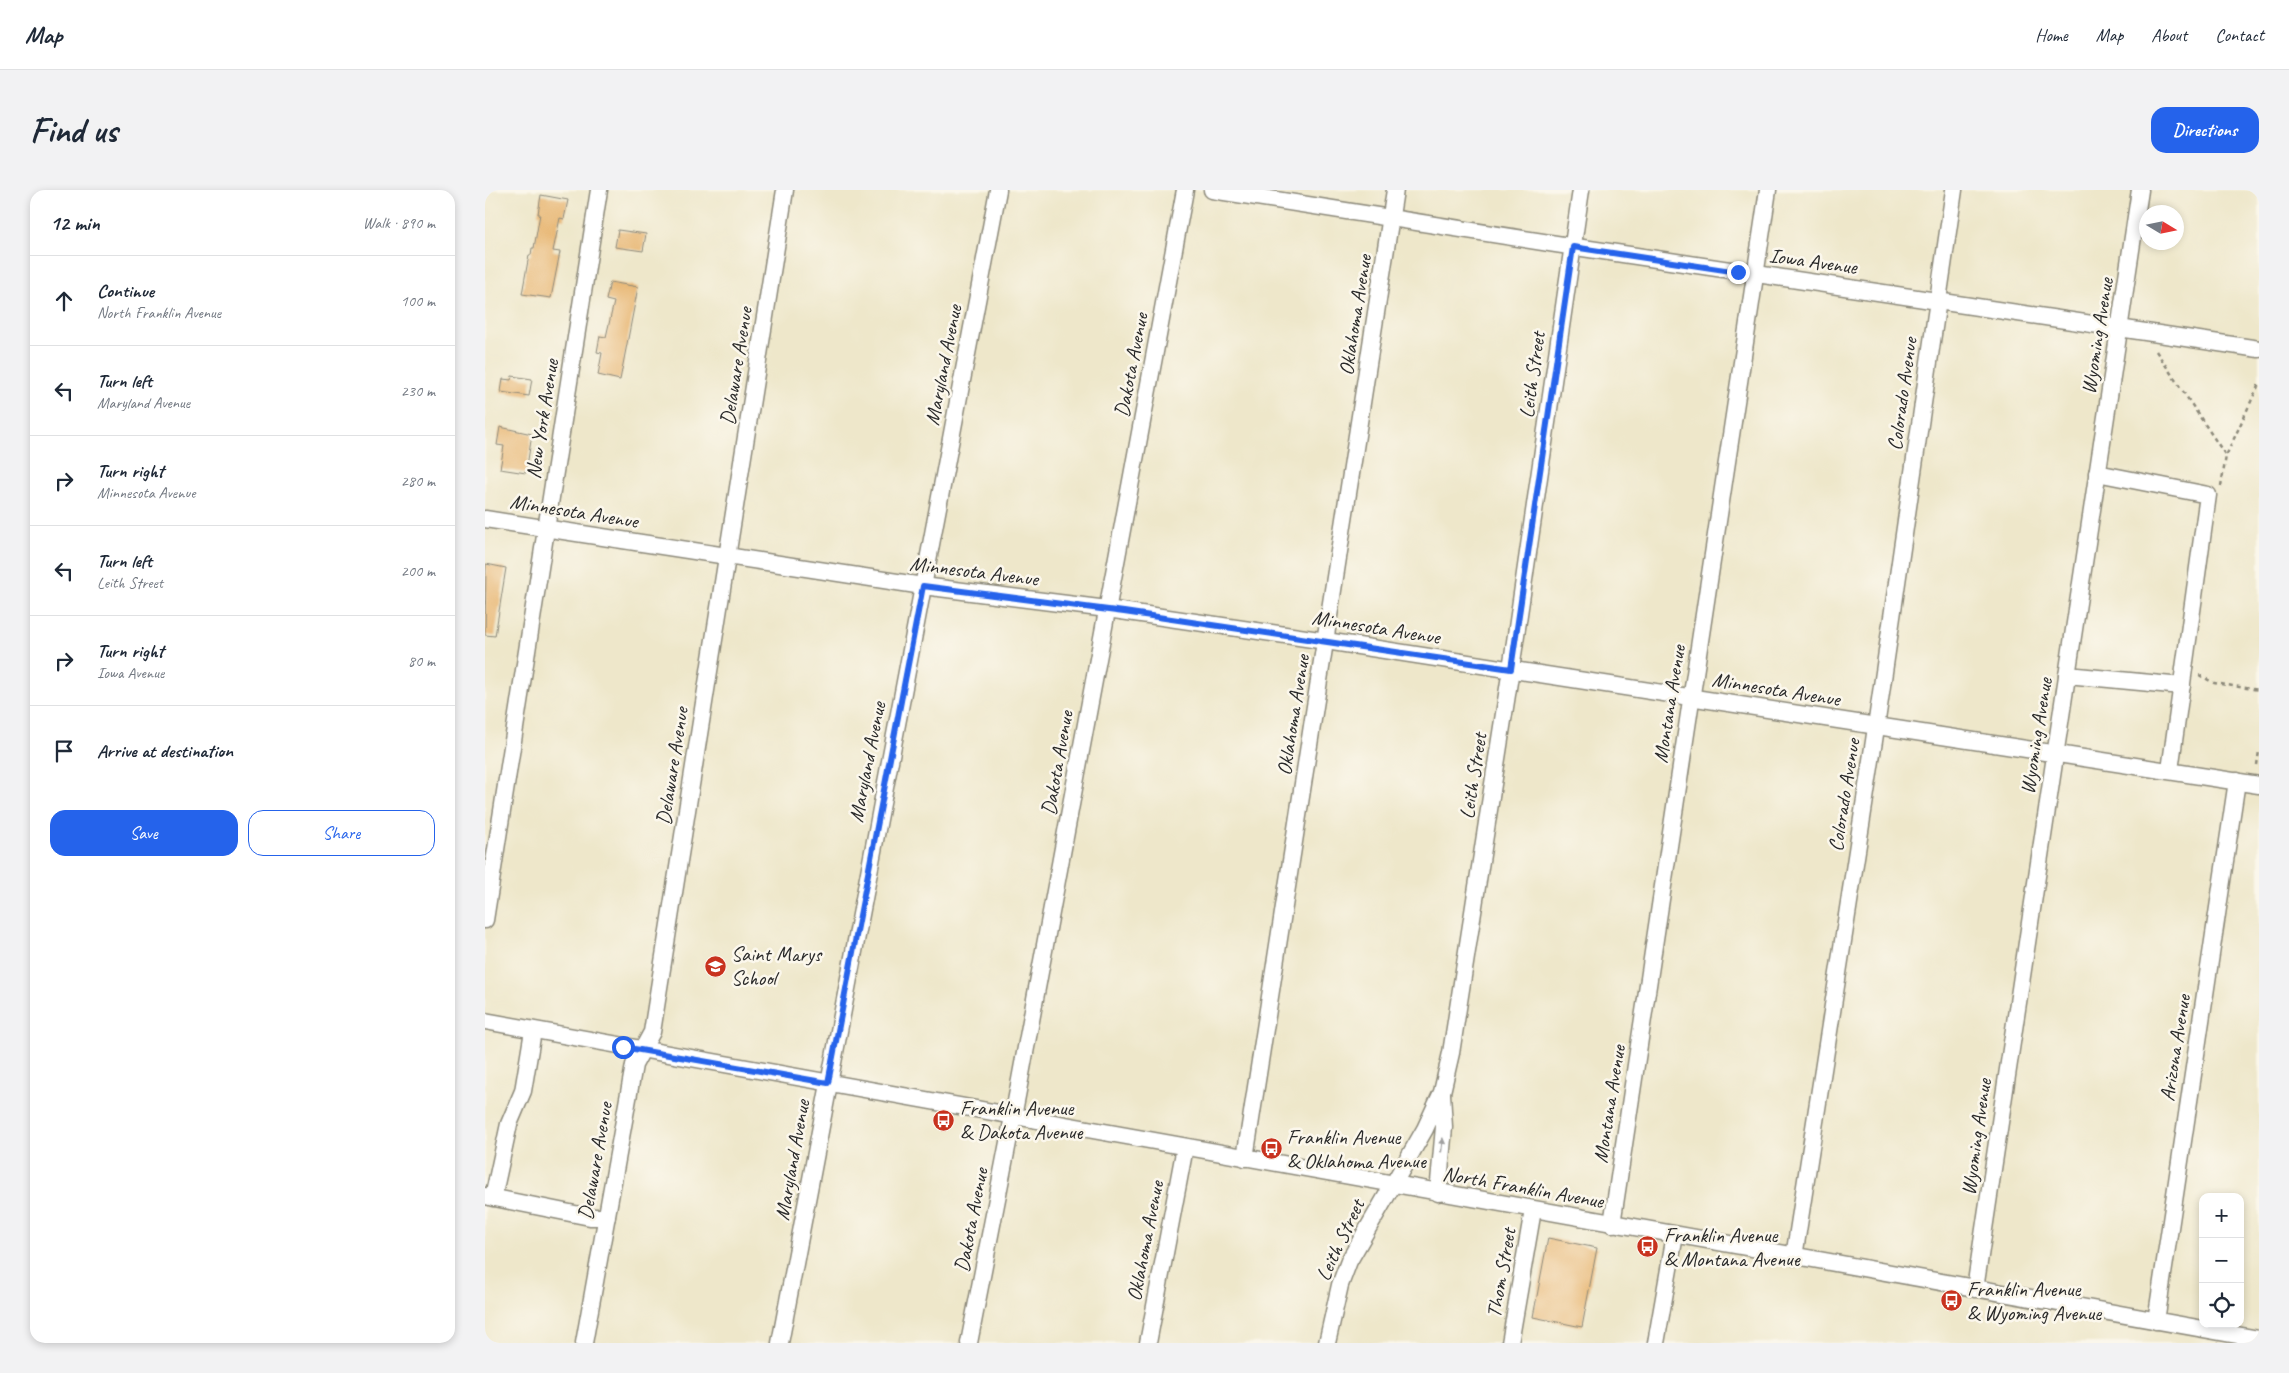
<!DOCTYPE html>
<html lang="en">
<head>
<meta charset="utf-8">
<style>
  :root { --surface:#fff; --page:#f2f2f3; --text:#1f2937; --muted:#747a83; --line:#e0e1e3; --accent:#2563eb }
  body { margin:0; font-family:Caveat,sans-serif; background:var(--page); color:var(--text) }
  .controls { position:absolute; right:15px; bottom:15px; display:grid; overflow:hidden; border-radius:10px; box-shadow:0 2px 8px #0003 }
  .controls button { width:45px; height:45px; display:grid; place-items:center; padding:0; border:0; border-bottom:1px solid var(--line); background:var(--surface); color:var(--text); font:25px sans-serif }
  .compass { position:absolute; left:1654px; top:15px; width:45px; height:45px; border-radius:50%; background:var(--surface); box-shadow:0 2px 8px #0003; rotate:100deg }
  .stop { position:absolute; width:15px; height:15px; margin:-11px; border:4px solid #2563eb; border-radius:50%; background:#fff }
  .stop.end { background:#2563eb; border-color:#fff; box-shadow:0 1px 5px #0008 }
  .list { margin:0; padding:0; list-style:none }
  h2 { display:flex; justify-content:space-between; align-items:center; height:65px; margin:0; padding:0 20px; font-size:21px }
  h2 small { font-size:16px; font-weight:400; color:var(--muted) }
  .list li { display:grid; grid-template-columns:32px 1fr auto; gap:15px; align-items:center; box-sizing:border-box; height:90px; padding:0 20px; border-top:1px solid var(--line) }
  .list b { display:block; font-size:19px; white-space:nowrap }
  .list p { margin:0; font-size:16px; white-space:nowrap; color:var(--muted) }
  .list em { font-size:16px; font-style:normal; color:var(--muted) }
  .actions { display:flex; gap:10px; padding:15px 20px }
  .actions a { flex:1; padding:11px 0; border:1px solid var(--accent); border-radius:15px; text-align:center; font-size:18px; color:var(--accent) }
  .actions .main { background:var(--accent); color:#fff }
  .icon { flex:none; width:28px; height:28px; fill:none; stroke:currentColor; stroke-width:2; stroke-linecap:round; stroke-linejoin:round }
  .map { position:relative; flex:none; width:1774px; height:1153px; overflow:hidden; border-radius:15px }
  header { display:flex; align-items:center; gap:30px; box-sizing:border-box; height:70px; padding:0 25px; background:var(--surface); border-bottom:1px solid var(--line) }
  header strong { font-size:24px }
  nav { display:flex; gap:28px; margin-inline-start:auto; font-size:18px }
  .intro { display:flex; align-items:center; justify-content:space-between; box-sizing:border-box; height:120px; padding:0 30px }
  h1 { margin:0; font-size:35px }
  .button { padding:12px 22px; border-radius:15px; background:var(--accent); color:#fff; font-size:18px; font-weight:700 }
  main { display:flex; gap:30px; padding:0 30px }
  aside { flex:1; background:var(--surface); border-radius:15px; box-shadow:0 2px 8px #0003 }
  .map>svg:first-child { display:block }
</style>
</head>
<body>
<header>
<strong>Map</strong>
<nav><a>Home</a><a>Map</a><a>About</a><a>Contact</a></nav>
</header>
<div class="intro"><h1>Find us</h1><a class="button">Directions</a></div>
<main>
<aside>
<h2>12 min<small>Walk · 890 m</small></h2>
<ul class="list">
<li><svg class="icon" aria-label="ahead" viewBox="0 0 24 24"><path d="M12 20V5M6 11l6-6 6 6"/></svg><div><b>Continue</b><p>North Franklin Avenue</p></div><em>100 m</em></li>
<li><svg class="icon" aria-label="left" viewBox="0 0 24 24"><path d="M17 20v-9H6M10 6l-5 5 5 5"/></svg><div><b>Turn left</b><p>Maryland Avenue</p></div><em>230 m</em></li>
<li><svg class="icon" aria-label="right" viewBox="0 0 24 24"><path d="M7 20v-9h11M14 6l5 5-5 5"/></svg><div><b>Turn right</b><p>Minnesota Avenue</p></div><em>280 m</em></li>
<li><svg class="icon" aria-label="left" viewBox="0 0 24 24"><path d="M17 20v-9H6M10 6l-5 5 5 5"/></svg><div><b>Turn left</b><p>Leith Street</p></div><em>200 m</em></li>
<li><svg class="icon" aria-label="right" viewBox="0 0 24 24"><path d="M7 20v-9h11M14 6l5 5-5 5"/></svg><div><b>Turn right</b><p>Iowa Avenue</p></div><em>80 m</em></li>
<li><svg class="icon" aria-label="arrive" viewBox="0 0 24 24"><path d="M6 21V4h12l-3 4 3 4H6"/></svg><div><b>Arrive at destination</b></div></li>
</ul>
<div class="actions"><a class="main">Save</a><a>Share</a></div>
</aside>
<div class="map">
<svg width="1774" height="1153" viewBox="0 0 1774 1153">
  <rect width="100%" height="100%" fill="#fbf7ec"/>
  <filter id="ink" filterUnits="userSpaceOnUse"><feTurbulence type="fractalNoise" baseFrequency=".02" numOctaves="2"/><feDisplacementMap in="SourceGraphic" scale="10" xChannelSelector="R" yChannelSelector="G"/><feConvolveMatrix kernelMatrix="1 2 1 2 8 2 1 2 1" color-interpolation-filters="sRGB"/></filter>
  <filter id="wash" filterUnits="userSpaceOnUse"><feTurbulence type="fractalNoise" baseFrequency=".0096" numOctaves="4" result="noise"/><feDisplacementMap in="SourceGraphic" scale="20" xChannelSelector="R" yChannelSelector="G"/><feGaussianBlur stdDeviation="1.12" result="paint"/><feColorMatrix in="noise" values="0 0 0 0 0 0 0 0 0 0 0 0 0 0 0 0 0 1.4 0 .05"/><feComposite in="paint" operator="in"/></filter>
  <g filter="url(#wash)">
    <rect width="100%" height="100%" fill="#eee7ca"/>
    <g id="blocks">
      <g fill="#e8b775">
        <polygon points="56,5 83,10 79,29 75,28 68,61 75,62 66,108 37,104 44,65 46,65 47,58 49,58 55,24 53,24"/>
        <polygon points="133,40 161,44 158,61 130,57"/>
        <polygon points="125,92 153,97 135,190 113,185 117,163 112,162 115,146 121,147 129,112 121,110"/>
        <polygon points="27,186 47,189 44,206 16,202 18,189 26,190"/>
        <polygon points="15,237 47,244 41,283 15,279 19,256 12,255"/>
        <polygon points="1,374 21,378 10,446 0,445"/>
        <polygon points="1063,1048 1112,1058 1097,1137 1048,1127"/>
      </g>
    </g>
  </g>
  <g filter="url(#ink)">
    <use href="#blocks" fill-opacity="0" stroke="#8c897a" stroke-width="1"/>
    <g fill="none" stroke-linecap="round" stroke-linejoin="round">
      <defs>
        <g id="minor">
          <polyline points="727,0 1071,54 1774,159"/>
          <polyline points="1612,283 1723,305 1685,580"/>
          <polyline points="0,329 438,396 622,419 841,451 1774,595"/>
          <polyline points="1582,485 1697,496"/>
          <polyline points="0,730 114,0"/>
          <polyline points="0,831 1774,1149"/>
          <polyline points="760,968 910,0"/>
          <polyline points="953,1003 959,937 957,904"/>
          <polyline points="0,1006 105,1027 122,1027"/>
          <polyline points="8,1008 24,934 38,901 48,841"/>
          <polyline points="1127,1034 1283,0"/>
          <polyline points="1309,1067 1389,551 1469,0"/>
          <polyline points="1490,1099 1655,0"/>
          <polyline points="1671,1131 1752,591"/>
          <polyline points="99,1153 149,875 167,842 300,0"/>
          <polyline points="295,1153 513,0"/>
          <polyline points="484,1153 532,906 700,0"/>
          <polyline points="663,1153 700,957"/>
          <polyline points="842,1153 855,1095 864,1071 940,939 957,902 966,863 1026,479 1096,0"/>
          <polyline points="1025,1153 1048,1020"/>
          <polyline points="1171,1153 1190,1045"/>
        </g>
      </defs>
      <use href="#minor" stroke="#8c897a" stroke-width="19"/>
      <g stroke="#8c897a" stroke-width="2.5" stroke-dasharray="4 4" stroke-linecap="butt">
        <polyline points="1671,161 1741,266 1774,194"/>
        <polyline points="1736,296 1741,266"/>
        <polyline points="1714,485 1729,493 1774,500"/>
        <polyline points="1772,575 1774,561"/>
      </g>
      <use href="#minor" stroke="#fff" stroke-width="16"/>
    </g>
    <defs><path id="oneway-solid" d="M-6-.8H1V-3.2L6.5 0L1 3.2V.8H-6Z" transform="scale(1.25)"/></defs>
    <use fill="#a0a0a0" href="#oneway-solid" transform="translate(957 955) rotate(-83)"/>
  </g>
  <g fill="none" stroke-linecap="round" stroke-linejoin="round" filter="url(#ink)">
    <polyline stroke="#2563eb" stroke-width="6" points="138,857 343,893 438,396 639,422 1026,479 1088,57 1253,82"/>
  </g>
  <defs>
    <symbol id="school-disc" viewBox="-11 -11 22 22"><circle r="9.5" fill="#c8321e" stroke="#fbf7ec"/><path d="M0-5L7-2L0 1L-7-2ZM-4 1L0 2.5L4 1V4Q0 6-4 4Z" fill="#fff"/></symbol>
    <symbol id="bus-disc" viewBox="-11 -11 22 22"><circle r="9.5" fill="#c8321e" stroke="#fbf7ec"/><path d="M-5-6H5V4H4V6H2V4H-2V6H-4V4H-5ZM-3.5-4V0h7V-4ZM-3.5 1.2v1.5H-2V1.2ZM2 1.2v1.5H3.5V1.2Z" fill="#fff"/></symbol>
  </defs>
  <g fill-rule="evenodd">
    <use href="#school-disc" x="218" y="764" width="25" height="25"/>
    <use href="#bus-disc" x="446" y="918" width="25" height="25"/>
    <use href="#bus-disc" x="774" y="946" width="25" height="25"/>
    <use href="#bus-disc" x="1150" y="1044" width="25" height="25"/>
    <use href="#bus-disc" x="1454" y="1098" width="25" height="25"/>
  </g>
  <g text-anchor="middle" stroke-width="5" stroke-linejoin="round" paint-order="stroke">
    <g font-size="21" fill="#2b2b2b" stroke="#fbf7ec">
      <text transform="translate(1328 71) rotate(8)" y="7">Iowa Avenue</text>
      <text transform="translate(870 125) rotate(-81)" y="7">Oklahoma Avenue</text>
      <text transform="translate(1612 146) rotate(-81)" y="7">Wyoming Avenue</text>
      <text transform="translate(458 175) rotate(-79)" y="7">Maryland Avenue</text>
      <text transform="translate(646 175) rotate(-79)" y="7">Dakota Avenue</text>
      <text transform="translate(251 176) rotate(-81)" y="7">Delaware Avenue</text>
      <text transform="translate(1047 185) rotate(-82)" y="7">Leith Street</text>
      <text transform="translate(1417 204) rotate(-82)" y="7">Colorado Avenue</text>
      <text transform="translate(57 229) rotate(-81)" y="7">New York Avenue</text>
      <text transform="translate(89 321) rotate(9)" y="7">Minnesota Avenue</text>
      <text transform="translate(489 381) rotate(7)" y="7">Minnesota Avenue</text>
      <text transform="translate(891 437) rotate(9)" y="7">Minnesota Avenue</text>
      <text transform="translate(1291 499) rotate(9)" y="7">Minnesota Avenue</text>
      <text transform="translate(1184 514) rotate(-81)" y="7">Montana Avenue</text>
      <text transform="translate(808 525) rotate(-81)" y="7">Oklahoma Avenue</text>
      <text transform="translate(1551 546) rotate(-81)" y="7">Wyoming Avenue</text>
      <text transform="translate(382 572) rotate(-79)" y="7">Maryland Avenue</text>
      <text transform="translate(572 573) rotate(-80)" y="7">Dakota Avenue</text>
      <text transform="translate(187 576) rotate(-81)" y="7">Delaware Avenue</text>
      <text transform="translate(988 586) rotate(-81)" y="7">Leith Street</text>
      <text transform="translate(1359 605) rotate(-81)" y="7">Colorado Avenue</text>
      <text transform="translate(1690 858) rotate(-81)" y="7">Arizona Avenue</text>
      <text transform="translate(1124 914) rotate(-81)" y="7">Montana Avenue</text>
      <text transform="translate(1491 947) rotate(-82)" y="7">Wyoming Avenue</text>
      <text transform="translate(307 970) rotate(-80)" y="7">Maryland Avenue</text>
      <text transform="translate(110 971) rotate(-80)" y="7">Delaware Avenue</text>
      <text transform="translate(1038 997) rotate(10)" y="7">North Franklin Avenue</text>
      <text transform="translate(486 1030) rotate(-79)" y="7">Dakota Avenue</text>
      <text transform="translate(855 1050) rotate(-65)" y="7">Leith Street</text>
      <text transform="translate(660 1051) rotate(-79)" y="7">Oklahoma Avenue</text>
      <text transform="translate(1016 1083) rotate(-80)" y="7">Thom Street</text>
    </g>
    <g font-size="21" fill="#2b2b2b" stroke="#fbf7ec" text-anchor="start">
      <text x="246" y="771">Saint Marys<tspan x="246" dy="24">School</tspan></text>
      <text x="475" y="925">Franklin Avenue<tspan x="475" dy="24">&amp; Dakota Avenue</tspan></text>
      <text x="802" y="954">Franklin Avenue<tspan x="802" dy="24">&amp; Oklahoma Avenue</tspan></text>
      <text x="1179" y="1052">Franklin Avenue<tspan x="1179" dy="24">&amp; Montana Avenue</tspan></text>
      <text x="1482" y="1106">Franklin Avenue<tspan x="1482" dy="24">&amp; Wyoming Avenue</tspan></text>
    </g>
  </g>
</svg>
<div class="controls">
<button>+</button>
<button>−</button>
<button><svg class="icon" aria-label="locate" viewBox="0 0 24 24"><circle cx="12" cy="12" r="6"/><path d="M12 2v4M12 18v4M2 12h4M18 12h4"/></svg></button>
</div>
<svg class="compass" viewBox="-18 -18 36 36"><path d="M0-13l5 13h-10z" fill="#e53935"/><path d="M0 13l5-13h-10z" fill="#747a83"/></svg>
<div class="stop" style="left:138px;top:857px"></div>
<div class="stop end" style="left:1253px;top:82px"></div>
</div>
</main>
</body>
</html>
